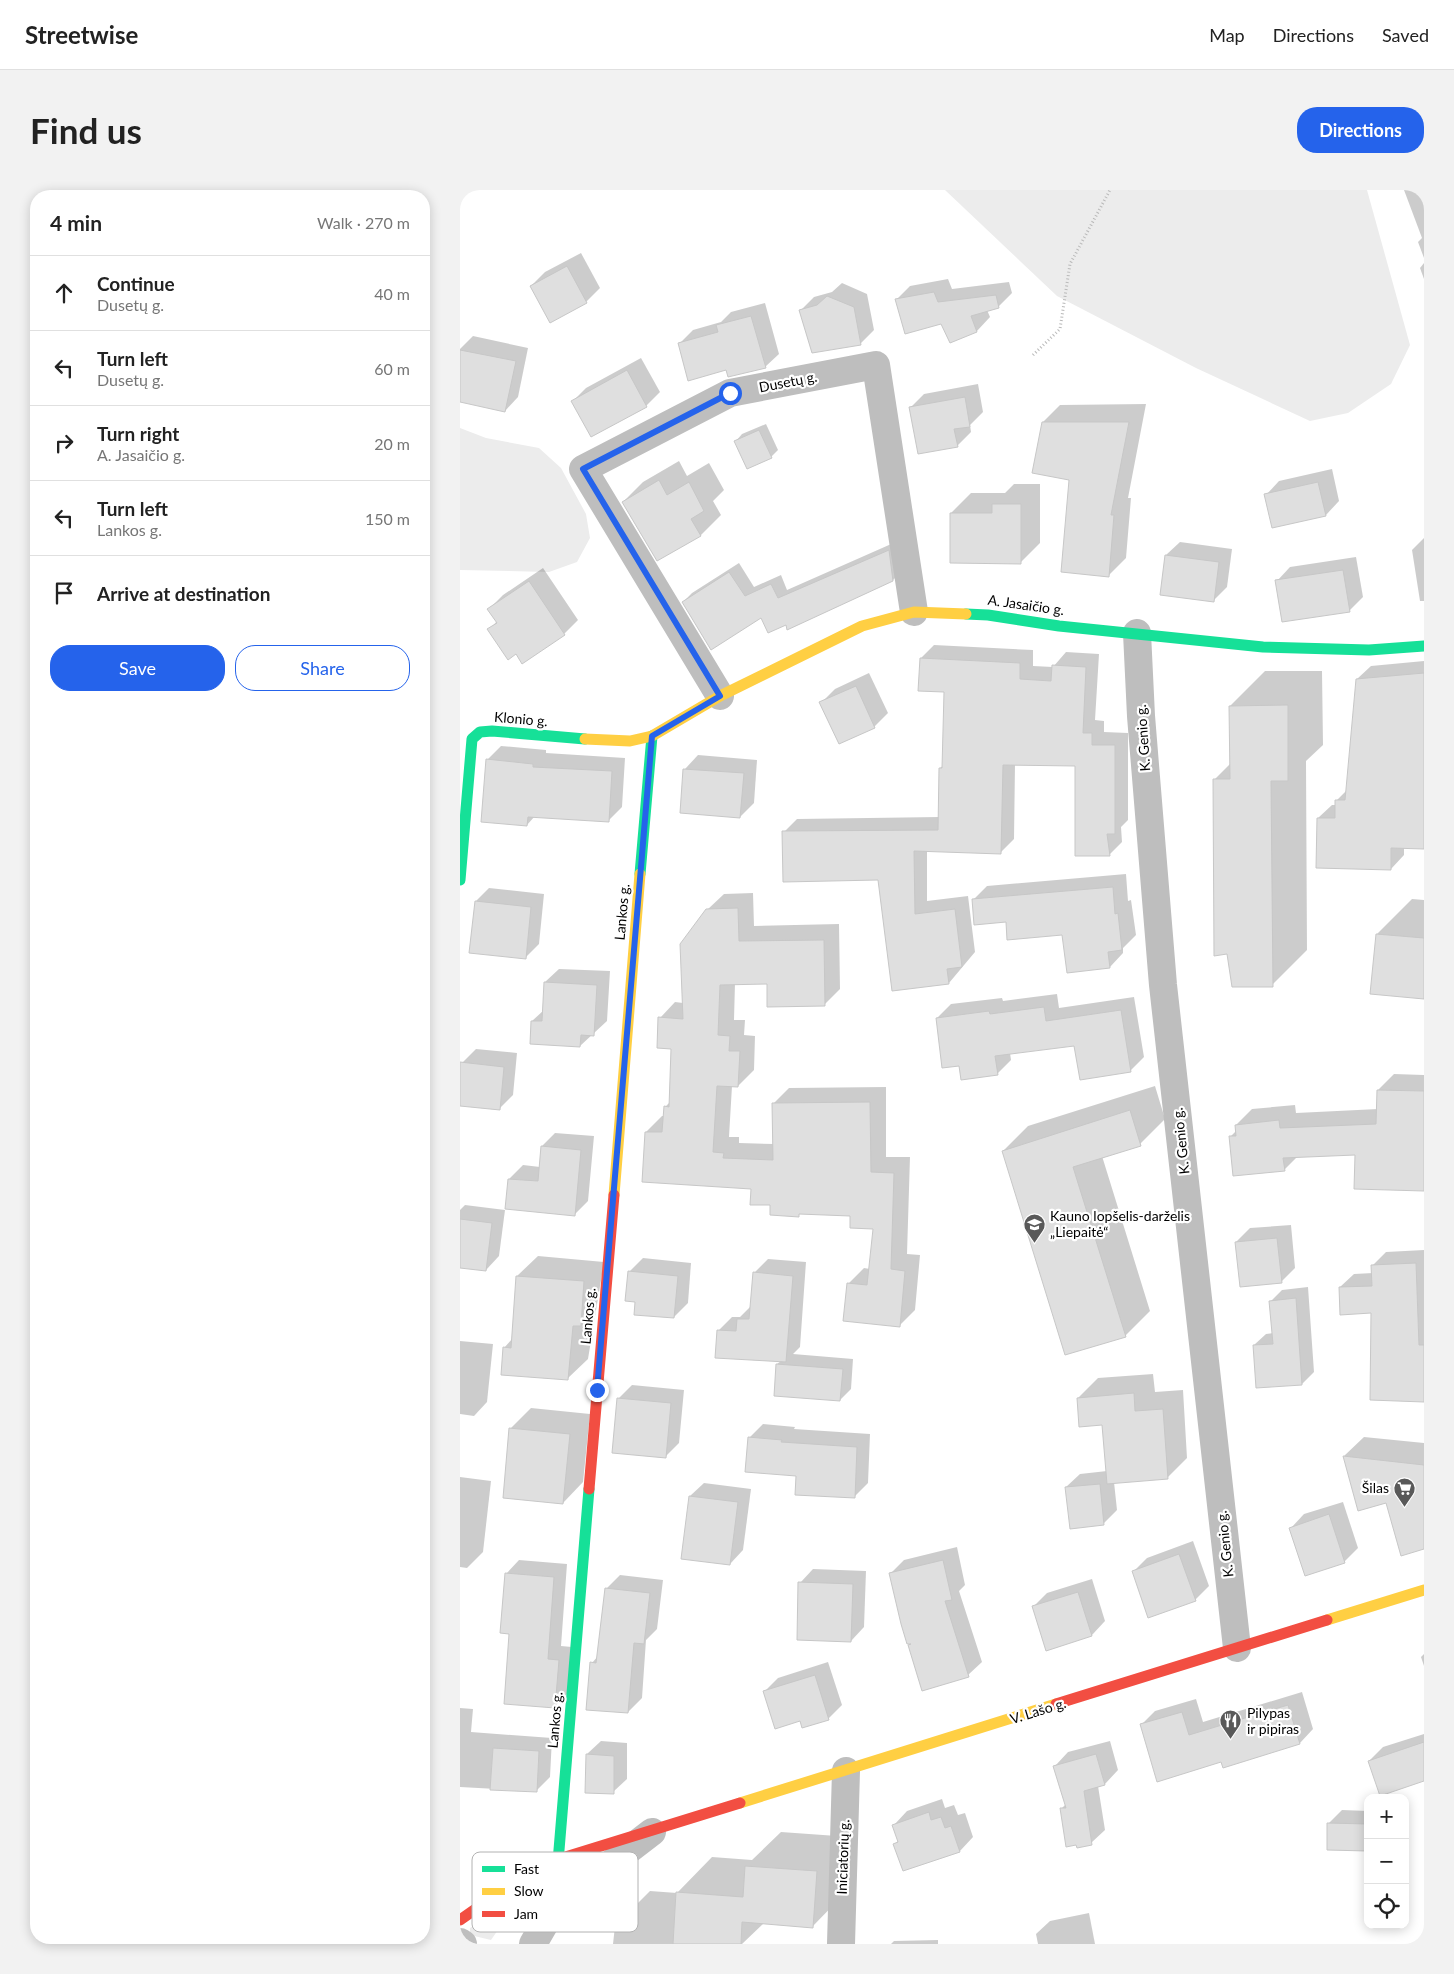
<!DOCTYPE html>
<html lang="en">
<head>
<meta charset="utf-8">
<style>
  :root { --surface:#fff; --page:#f2f2f2; --text:#222; --muted:#767676; --line:#e0e0e0; --accent:#2563eb }
  body { margin:0; font-family:Lato,sans-serif; background:var(--page); color:var(--text) }
  .controls { position:absolute; right:15px; bottom:15px; display:grid; overflow:hidden; border-radius:10px; box-shadow:0 2px 12px #0003 }
  .controls button { width:45px; height:45px; display:grid; place-items:center; padding:0; border:0; border-bottom:1px solid var(--line); background:var(--surface); color:var(--text); font:25px sans-serif }
  .stop { position:absolute; width:15px; height:15px; margin:-11px; border:4px solid #2563eb; border-radius:50%; background:#fff }
  .stop.end { background:#2563eb; border-color:#fff; box-shadow:0 1px 5px #0008 }
  .list { margin:0; padding:0; list-style:none }
  h2 { display:flex; justify-content:space-between; align-items:center; height:65px; margin:0; padding:0 20px; font-size:21px }
  h2 small { font-size:16px; font-weight:400; color:var(--muted) }
  .list li { display:grid; grid-template-columns:32px 1fr auto; gap:15px; align-items:center; box-sizing:border-box; height:75px; padding:0 20px; border-top:1px solid var(--line) }
  .list b { display:block; font-size:19px; white-space:nowrap }
  .list p { margin:0; font-size:16px; white-space:nowrap; color:var(--muted) }
  .list em { font-size:16px; font-style:normal; color:var(--muted) }
  .actions { display:flex; gap:10px; padding:15px 20px }
  .actions a { flex:1; padding:11px 0; border:1px solid var(--accent); border-radius:20px; text-align:center; font-size:18px; color:var(--accent) }
  .actions .main { background:var(--accent); color:#fff }
  .icon { flex:none; width:28px; height:28px; fill:none; stroke:currentColor; stroke-width:2; stroke-linecap:round; stroke-linejoin:round }
  .map { position:relative; flex:none; width:964px; height:1754px; overflow:hidden; border-radius:20px }
  header { display:flex; align-items:center; gap:30px; box-sizing:border-box; height:70px; padding:0 25px; background:var(--surface); border-bottom:1px solid var(--line) }
  header strong { font-size:24px }
  nav { display:flex; gap:28px; margin-inline-start:auto; font-size:18px }
  .intro { display:flex; align-items:center; justify-content:space-between; box-sizing:border-box; height:120px; padding:0 30px }
  h1 { margin:0; font-size:35px }
  .button { padding:12px 22px; border-radius:20px; background:var(--accent); color:#fff; font-size:18px; font-weight:700 }
  main { display:flex; gap:30px; padding:0 30px }
  aside { flex:1; background:var(--surface); border-radius:20px; box-shadow:0 2px 12px #0003 }
  .map>svg:first-child { display:block }
</style>
</head>
<body>
<header>
<strong>Streetwise</strong>
<nav><a>Map</a><a>Directions</a><a>Saved</a></nav>
</header>
<div class="intro"><h1>Find us</h1><a class="button">Directions</a></div>
<main>
<aside>
<h2>4 min<small>Walk · 270 m</small></h2>
<ul class="list">
<li><svg class="icon" aria-label="ahead" viewBox="0 0 24 24"><path d="M12 20V5M6 11l6-6 6 6"/></svg><div><b>Continue</b><p>Dusetų g.</p></div><em>40 m</em></li>
<li><svg class="icon" aria-label="left" viewBox="0 0 24 24"><path d="M17 20v-9H6M10 6l-5 5 5 5"/></svg><div><b>Turn left</b><p>Dusetų g.</p></div><em>60 m</em></li>
<li><svg class="icon" aria-label="right" viewBox="0 0 24 24"><path d="M7 20v-9h11M14 6l5 5-5 5"/></svg><div><b>Turn right</b><p>A. Jasaičio g.</p></div><em>20 m</em></li>
<li><svg class="icon" aria-label="left" viewBox="0 0 24 24"><path d="M17 20v-9H6M10 6l-5 5 5 5"/></svg><div><b>Turn left</b><p>Lankos g.</p></div><em>150 m</em></li>
<li><svg class="icon" aria-label="arrive" viewBox="0 0 24 24"><path d="M6 21V4h12l-3 4 3 4H6"/></svg><div><b>Arrive at destination</b></div></li>
</ul>
<div class="actions"><a class="main">Save</a><a>Share</a></div>
</aside>
<div class="map">
<svg width="964" height="1754" viewBox="0 0 964 1754">
  <rect width="100%" height="100%" fill="#fff"/>
  <g fill="#ececec">
    <polygon points="485,0 907,0 950,155 931,194 888,223 850,231 736,178 597,106"/>
    <polygon points="0,238 26,248 79,258 101,278 126,324 130,348 117,372 89,382 0,380"/>
    <polygon points="69,1701 76,1702 82,1708 83,1716 70,1736 62,1732 48,1731 40,1737 31,1750 10,1745 10,1738"/>
  </g>
  <g fill="#0003">
    <polygon points="944,0 964,0 964,68 958,52 962,48"/>
    <polygon points="121,63 140,98 126,112 71,96 85,82"/>
    <polygon points="964,73 964,89 960,78"/>
    <polygon points="488,89 492,99 549,92 552,103 538,117 527,120 530,127 517,141 482,133 436,110 450,96"/>
    <polygon points="382,93 407,104 414,140 401,153 352,162 340,121 354,107 372,102"/>
    <polygon points="305,113 319,164 305,177 267,178 219,154 233,140 261,132 271,122"/>
    <polygon points="13,146 68,158 58,207 45,221 0,211 0,159"/>
    <polygon points="181,168 200,202 186,216 113,211 126,198"/>
    <polygon points="518,194 523,222 510,235 511,242 497,256 451,217 464,204"/>
    <polygon points="686,214 668,308 671,308 666,368 648,386 611,289 583,232 600,215"/>
    <polygon points="306,234 318,260 311,267 276,251 282,244"/>
    <polygon points="219,271 227,286 249,273 264,300 253,311 261,325 241,345 197,370 163,312 183,292"/>
    <polygon points="872,279 879,311 866,325 806,305 819,291"/>
    <polygon points="554,294 580,294 580,353 560,373 491,323 511,303 545,303"/>
    <polygon points="964,348 964,411 960,411 952,360"/>
    <polygon points="438,351 442,381 433,390 327,434 302,426 223,412 232,403 279,373 294,397 321,385 327,400"/>
    <polygon points="720,352 772,359 767,397 753,411 706,365"/>
    <polygon points="896,367 903,407 889,421 817,391 830,377"/>
    <polygon points="83,378 118,430 104,444 63,472 57,462 29,440 37,431 29,419 43,405"/>
    <polygon points="474,455 573,460 573,476 593,477 606,462 639,464 635,530 644,531 644,542 668,543 668,630 661,637 662,652 649,665 616,575 555,574 554,649 541,662 467,660 467,711 508,706 515,762 489,793 419,688 324,642 337,629 479,627 480,578 484,575 485,501 461,468"/>
    <polygon points="964,471 964,657 944,657 944,665 931,679 858,628 872,615 876,615 877,610 888,599 897,489 911,476"/>
    <polygon points="805,481 862,481 863,555 846,571 847,760 812,795 769,763 754,590 771,573 770,516"/>
    <polygon points="409,483 428,523 414,537 361,513 375,499"/>
    <polygon points="41,556 86,560 86,563 165,568 162,617 148,631 75,626 67,635 27,570"/>
    <polygon points="238,565 297,570 294,613 280,627 225,579"/>
    <polygon points="666,684 668,711 671,710 676,745 663,758 663,763 650,777 603,744 547,731 513,710 527,696"/>
    <polygon points="29,698 84,704 79,754 65,768 16,711"/>
    <polygon points="293,703 294,736 379,734 380,799 364,815 308,793 275,793 274,830 285,830 284,845 295,846 294,880 278,896 272,896 269,947 279,947 279,953 314,954 313,914 329,898 426,897 426,967 450,967 447,1064 460,1065 455,1120 439,1136 388,1094 404,1078 410,1079 415,1038 391,1025 341,1023 338,1025 311,1014 292,998 186,942 202,926 205,926 205,917 210,912 213,858 200,828 215,812 223,813 247,720 264,704"/>
    <polygon points="952,709 964,710 964,808 917,744"/>
    <polygon points="99,779 150,781 147,831 120,856 72,831 84,820 85,792"/>
    <polygon points="597,804 599,818 674,807 684,867 670,881 616,854 550,863 551,870 537,884 501,875 477,828 491,814 542,808 543,811"/>
    <polygon points="16,859 57,863 53,905 39,919 0,915 2,873"/>
    <polygon points="934,884 964,885 964,1000 897,963 838,966 824,980 770,947 777,940 776,935 792,919 835,915 836,923 918,919 918,900"/>
    <polygon points="695,896 705,929 680,954 642,966 690,1121 665,1146 543,961 568,936"/>
    <polygon points="95,943 134,946 128,1011 115,1024 49,989 63,975 80,977 82,956"/>
    <polygon points="5,1015 45,1020 39,1066 26,1080 0,1077 0,1020"/>
    <polygon points="831,1035 835,1078 821,1092 776,1052 790,1038"/>
    <polygon points="964,1060 964,1211 913,1122 880,1097 894,1084 913,1083 912,1076 926,1062"/>
    <polygon points="78,1066 144,1072 128,1169 107,1189 44,1158 52,1149 57,1086"/>
    <polygon points="183,1068 231,1073 228,1113 214,1127 169,1082"/>
    <polygon points="308,1069 346,1072 340,1157 333,1164 393,1169 391,1199 380,1210 317,1174 321,1171 258,1141 272,1127 280,1127 291,1116 294,1083"/>
    <polygon points="848,1097 854,1182 842,1194 794,1155 806,1144 813,1143 810,1112 822,1100"/>
    <polygon points="0,1151 33,1154 27,1212 14,1226 0,1224"/>
    <polygon points="693,1184 695,1202 723,1200 727,1268 707,1288 654,1292 657,1320 643,1334 606,1297 620,1284 647,1281 644,1234 618,1208 638,1188"/>
    <polygon points="172,1195 224,1200 219,1253 205,1267 158,1209"/>
    <polygon points="71,1218 130,1224 123,1292 103,1313 51,1238"/>
    <polygon points="303,1234 335,1237 334,1239 410,1244 408,1293 394,1307 337,1285 289,1248"/>
    <polygon points="904,1247 964,1253 964,1358 927,1311 884,1266"/>
    <polygon points="0,1287 31,1291 23,1362 7,1378 0,1377"/>
    <polygon points="244,1293 291,1299 283,1360 270,1374 230,1306"/>
    <polygon points="883,1312 898,1358 884,1372 831,1338 844,1324"/>
    <polygon points="733,1351 749,1396 735,1410 674,1381 687,1368"/>
    <polygon points="497,1357 505,1395 499,1401 522,1472 508,1485 449,1456 452,1453 431,1383 444,1370"/>
    <polygon points="59,1370 107,1374 101,1456 112,1457 108,1503 95,1516 50,1443 46,1384"/>
    <polygon points="353,1379 406,1381 404,1437 391,1451 340,1393"/>
    <polygon points="160,1385 203,1390 197,1439 186,1450 182,1508 168,1522 132,1473 138,1466 146,1399"/>
    <polygon points="632,1389 645,1431 632,1445 574,1416 587,1403"/>
    <polygon points="964,1464 964,1476 961,1467"/>
    <polygon points="368,1472 382,1515 368,1529 340,1530 304,1502 318,1488"/>
    <polygon points="842,1502 853,1539 840,1553 762,1571 681,1535 695,1521 736,1509 743,1532"/>
    <polygon points="0,1518 13,1519 11,1542 92,1548 90,1587 76,1601 0,1597"/>
    <polygon points="964,1544 964,1590 909,1571 923,1557"/>
    <polygon points="141,1551 167,1553 167,1589 153,1602 127,1564"/>
    <polygon points="650,1551 658,1580 645,1594 638,1596 645,1640 631,1653 601,1619 606,1614 595,1576 608,1562"/>
    <polygon points="482,1609 485,1618 494,1615 498,1625 505,1623 513,1647 500,1661 443,1680 435,1654 439,1650 434,1635 447,1621"/>
    <polygon points="882,1620 908,1621 908,1660 868,1634"/>
    <polygon points="321,1642 391,1647 387,1701 353,1736 304,1733 282,1754 153,1754 155,1736 190,1701 217,1703 252,1667 292,1670"/>
    <polygon points="629,1723 635,1754 578,1754 576,1744 590,1731"/>
    <polygon points="478,1750 478,1754 431,1754 434,1751"/>
  </g>
  <g fill="#dfdfdf" stroke="#c7c7c7">
    <polygon points="107,76 127,113 90,133 70,96"/>
    <polygon points="474,102 478,112 536,105 539,118 511,126 517,142 490,153 481,134 445,144 435,109"/>
    <polygon points="367,106 394,117 401,155 352,163 339,120 357,115"/>
    <polygon points="291,126 306,178 268,187 266,180 228,191 218,153 258,142 256,135"/>
    <polygon points="0,160 56,171 45,222 0,212"/>
    <polygon points="167,180 187,217 131,247 111,211"/>
    <polygon points="505,207 510,237 494,239 498,257 458,264 449,217"/>
    <polygon points="582,232 669,232 651,325 654,325 649,387 601,382 609,290 572,283"/>
    <polygon points="299,240 312,268 287,279 274,251"/>
    <polygon points="199,290 207,305 229,292 244,321 231,329 241,346 197,371 162,312"/>
    <polygon points="858,292 866,326 812,338 804,304"/>
    <polygon points="532,314 561,314 561,374 490,373 490,323 532,323"/>
    <polygon points="429,360 433,391 327,440 326,435 308,443 301,428 251,460 222,412 269,382 285,406 311,394 318,408"/>
    <polygon points="705,365 759,372 754,412 700,405"/>
    <polygon points="883,380 890,422 822,432 815,390"/>
    <polygon points="69,391 105,445 62,474 56,464 48,470 27,439 37,433 27,419"/>
    <polygon points="460,468 560,473 560,489 591,491 592,475 626,477 623,543 632,543 632,555 655,555 655,644 647,644 650,666 615,666 615,576 543,575 541,664 454,661 455,724 495,719 502,777 487,779 489,794 432,801 418,690 323,692 322,641 478,640 479,578 482,578 484,502 458,501"/>
    <polygon points="964,483 964,659 931,658 931,680 856,678 857,628 875,628 875,610 885,610 896,489"/>
    <polygon points="396,496 415,538 379,554 359,512"/>
    <polygon points="828,515 828,591 811,591 813,797 772,797 767,764 754,766 753,589 770,589 769,516"/>
    <polygon points="26,569 73,574 73,577 152,581 149,632 68,627 67,636 21,632"/>
    <polygon points="223,579 284,583 280,628 220,623"/>
    <polygon points="653,697 655,724 658,723 662,760 648,762 650,778 607,783 602,745 547,750 546,732 514,735 512,709"/>
    <polygon points="15,711 71,717 66,769 9,763"/>
    <polygon points="278,718 279,751 364,750 365,816 307,817 307,794 260,795 258,845 270,846 269,861 280,861 278,897 257,896 253,962 264,963 263,968 313,970 312,913 410,912 411,982 434,983 431,1079 445,1081 440,1137 383,1131 387,1093 407,1095 413,1039 390,1038 390,1026 339,1024 339,1027 310,1025 310,1015 290,1015 291,999 182,992 185,942 202,942 204,916 209,917 211,859 197,858 198,827 223,829 220,754 246,719"/>
    <polygon points="916,744 964,748 964,809 910,804"/>
    <polygon points="84,792 137,795 134,846 121,845 120,857 70,854 71,831 82,831"/>
    <polygon points="584,817 586,831 661,820 671,882 620,890 614,856 535,866 538,885 501,890 499,876 482,878 476,828 529,821 530,824"/>
    <polygon points="0,872 44,877 40,920 0,916"/>
    <polygon points="917,900 964,901 964,1001 894,999 895,965 823,968 825,981 773,986 769,946 776,946 775,935 819,930 820,938 916,934"/>
    <polygon points="670,920 681,956 613,977 666,1147 605,1165 542,961"/>
    <polygon points="81,956 121,960 115,1026 45,1019 48,989 78,991"/>
    <polygon points="0,1029 32,1033 26,1081 0,1078"/>
    <polygon points="817,1048 822,1093 780,1097 775,1052"/>
    <polygon points="956,1073 959,1155 964,1155 964,1212 910,1210 911,1123 880,1125 879,1097 912,1096 911,1075"/>
    <polygon points="168,1081 218,1086 214,1128 174,1125 175,1112 165,1111"/>
    <polygon points="293,1082 333,1086 326,1172 255,1168 257,1140 276,1141 277,1129 289,1129"/>
    <polygon points="56,1086 124,1091 121,1136 113,1136 108,1190 41,1185 43,1157 51,1158"/>
    <polygon points="836,1108 842,1195 796,1198 793,1155 813,1154 809,1111"/>
    <polygon points="316,1174 383,1179 380,1211 314,1206"/>
    <polygon points="674,1203 675,1221 703,1219 708,1289 647,1294 642,1235 619,1237 617,1208"/>
    <polygon points="157,1208 211,1213 206,1268 152,1263"/>
    <polygon points="49,1238 110,1244 103,1314 43,1308"/>
    <polygon points="288,1247 322,1250 321,1252 397,1257 395,1308 335,1305 336,1286 285,1282"/>
    <polygon points="883,1266 964,1275 964,1359 941,1366 926,1313 898,1321"/>
    <polygon points="640,1294 644,1335 610,1339 605,1297"/>
    <polygon points="229,1306 278,1312 270,1375 221,1369"/>
    <polygon points="869,1324 885,1373 845,1386 829,1338"/>
    <polygon points="719,1364 736,1411 688,1428 672,1381"/>
    <polygon points="483,1370 492,1410 485,1411 509,1487 462,1501 448,1455 451,1454 447,1454 441,1434 429,1383"/>
    <polygon points="45,1383 94,1387 88,1469 99,1470 95,1518 44,1514 49,1444 40,1443"/>
    <polygon points="338,1392 393,1394 391,1452 337,1450"/>
    <polygon points="145,1398 190,1403 184,1454 174,1453 168,1523 126,1520 130,1472 136,1473"/>
    <polygon points="618,1402 632,1446 586,1461 572,1416"/>
    <polygon points="355,1485 369,1530 342,1538 340,1531 315,1539 303,1501"/>
    <polygon points="828,1515 840,1554 763,1578 761,1572 697,1592 680,1534 722,1522 729,1545"/>
    <polygon points="964,1552 964,1591 920,1606 908,1571"/>
    <polygon points="33,1558 79,1561 77,1602 30,1600"/>
    <polygon points="126,1564 154,1566 154,1604 125,1603"/>
    <polygon points="636,1564 645,1595 624,1601 632,1655 617,1658 616,1655 606,1657 600,1618 606,1618 593,1576"/>
    <polygon points="469,1622 471,1630 481,1627 485,1638 491,1636 500,1662 443,1681 433,1654 438,1652 432,1635"/>
    <polygon points="867,1633 908,1634 908,1661 867,1660"/>
    <polygon points="285,1676 357,1681 353,1738 282,1732 281,1754 213,1754 216,1702 283,1707"/>
  </g>
  <g fill="none" stroke-linecap="round" stroke-linejoin="round">
    <polyline stroke="#b9b9b9" stroke-width="3" stroke-dasharray="1 2.5" stroke-linecap="butt" points="573,165 600,139 610,74 650,0"/>
    <g stroke="#bebebe" stroke-width="28">
      <polyline points="677,443 681,526 703,795 777,1458"/>
      <polyline points="260,506 123,279 270,203 416,175 454,422"/>
      <polyline points="0,1752 3,1754"/>
      <polyline points="73,1754 88,1728 110,1705 192,1642"/>
      <polyline points="381,1754 386,1581"/>
    </g>
    <g stroke="#16e098" stroke-width="11">
      <polyline points="506,424 528,425 599,436 803,457 909,460 964,456"/>
      <polyline points="180,684 192,546"/>
      <polyline points="0,690 12,549 20,542 32,541 125,549"/>
      <polyline points="110,1705 97,1684 129,1299"/>
    </g>
    <g stroke="#ffcf43" stroke-width="11">
      <polyline points="125,549 170,551 192,546 260,506 402,436 454,422 506,424"/>
      <polyline points="154,1005 180,684"/>
      <polyline points="867,1430 964,1400"/>
      <polyline points="280,1613 596,1514"/>
    </g>
    <g stroke="#f24e42" stroke-width="11">
      <polyline points="129,1299 154,1005"/>
      <polyline points="596,1514 867,1430"/>
      <polyline points="0,1730 37,1704 99,1669 280,1613"/>
    </g>
  </g>
  <g fill="none" stroke-linecap="round" stroke-linejoin="round">
    <polyline stroke="#2563eb" stroke-width="6" points="137,1200 192,546 260,506 123,279 270,203"/>
  </g>
  <defs>
    <symbol id="school-pin" viewBox="-11 -11 22 30"><path d="M0 17L-7.5 6A9.5 9.5 0 1 1 7.5 6Z" fill="#595959" stroke="#fff"/><path d="M0-5L7-2L0 1L-7-2ZM-4 1L0 2.5L4 1V4Q0 6-4 4Z" fill="#fff"/></symbol>
    <symbol id="supermarket-pin" viewBox="-11 -11 22 30"><path d="M0 17L-7.5 6A9.5 9.5 0 1 1 7.5 6Z" fill="#595959" stroke="#fff"/><path d="M-6-5.5h2.5l.6 2H6L4.5 2H-2.5L-4.4-4H-6ZM-1.5 3.2a1.3 1.3 0 1 0 .1 0ZM3 3.2a1.3 1.3 0 1 0 .1 0Z" fill="#fff"/></symbol>
    <symbol id="restaurant-pin" viewBox="-11 -11 22 30"><path d="M0 17L-7.5 6A9.5 9.5 0 1 1 7.5 6Z" fill="#595959" stroke="#fff"/><path d="M-5-6h1v4h1v-4h1v4h1v-4h1v5L-1.5 .5V6h-2V.5L-5-1ZM5-6V6H3V1.5H1.5Q1.5-4 5-6Z" fill="#fff"/></symbol>
  </defs>
  <g fill-rule="evenodd">
    <use href="#school-pin" x="562" y="1022" width="25" height="34"/>
    <use href="#supermarket-pin" x="932" y="1286" width="25" height="34"/>
    <use href="#restaurant-pin" x="758" y="1518" width="25" height="34"/>
  </g>
  <g text-anchor="middle" stroke-width="4.5" stroke-linejoin="round" paint-order="stroke">
    <g font-size="14" fill="#000" stroke="#fff">
      <text transform="translate(328 192) rotate(-11)" y="5">Dusetų g.</text>
      <text transform="translate(566 415) rotate(8)" y="5">A. Jasaičio g.</text>
      <text transform="translate(61 529) rotate(5)" y="5">Klonio g.</text>
      <text transform="translate(683 548) rotate(-94)" y="5">K. Genio g.</text>
      <text transform="translate(162 722) rotate(-85)" y="5">Lankos g.</text>
      <text transform="translate(721 951) rotate(-96)" y="5">K. Genio g.</text>
      <text transform="translate(128 1126) rotate(-85)" y="5">Lankos g.</text>
      <text transform="translate(765 1354) rotate(-96)" y="5">K. Genio g.</text>
      <text transform="translate(578 1521) rotate(-17)" y="5">V. Lašo g.</text>
      <text transform="translate(95 1530) rotate(-85)" y="5">Lankos g.</text>
      <text transform="translate(383 1667) rotate(-88)" y="5">Iniciatorių g.</text>
    </g>
    <g font-size="14" fill="#000" stroke="#fff" text-anchor="start">
      <text x="590" y="1031">Kauno lopšelis-darželis<tspan x="590" dy="16">„Liepaitė“</tspan></text>
      <text x="929" y="1303" text-anchor="end">Šilas</text>
      <text x="787" y="1528">Pilypas<tspan x="787" dy="16">ir pipiras</tspan></text>
    </g>
  </g>
  <rect x="12" y="1662" width="166" height="80" rx="8" fill="#fff" stroke="#b2b2b2" stroke-width="1"/>
  <rect x="22" y="1676" width="23" height="6" fill="#16e098"/>
  <rect x="22" y="1698" width="23" height="7" fill="#ffcf43"/>
  <rect x="22" y="1721" width="23" height="6" fill="#f24e42"/>
  <g font-size="14" fill="#000">
    <text x="54" y="1684">Fast</text>
    <text x="54" y="1706">Slow</text>
    <text x="54" y="1729">Jam</text>
  </g>
</svg>
<div class="controls">
<button>+</button>
<button>−</button>
<button><svg class="icon" aria-label="locate" viewBox="0 0 24 24"><circle cx="12" cy="12" r="6"/><path d="M12 2v4M12 18v4M2 12h4M18 12h4"/></svg></button>
</div>
<div class="stop" style="left:270px;top:203px"></div>
<div class="stop end" style="left:137px;top:1200px"></div>
</div>
</main>
</body>
</html>
